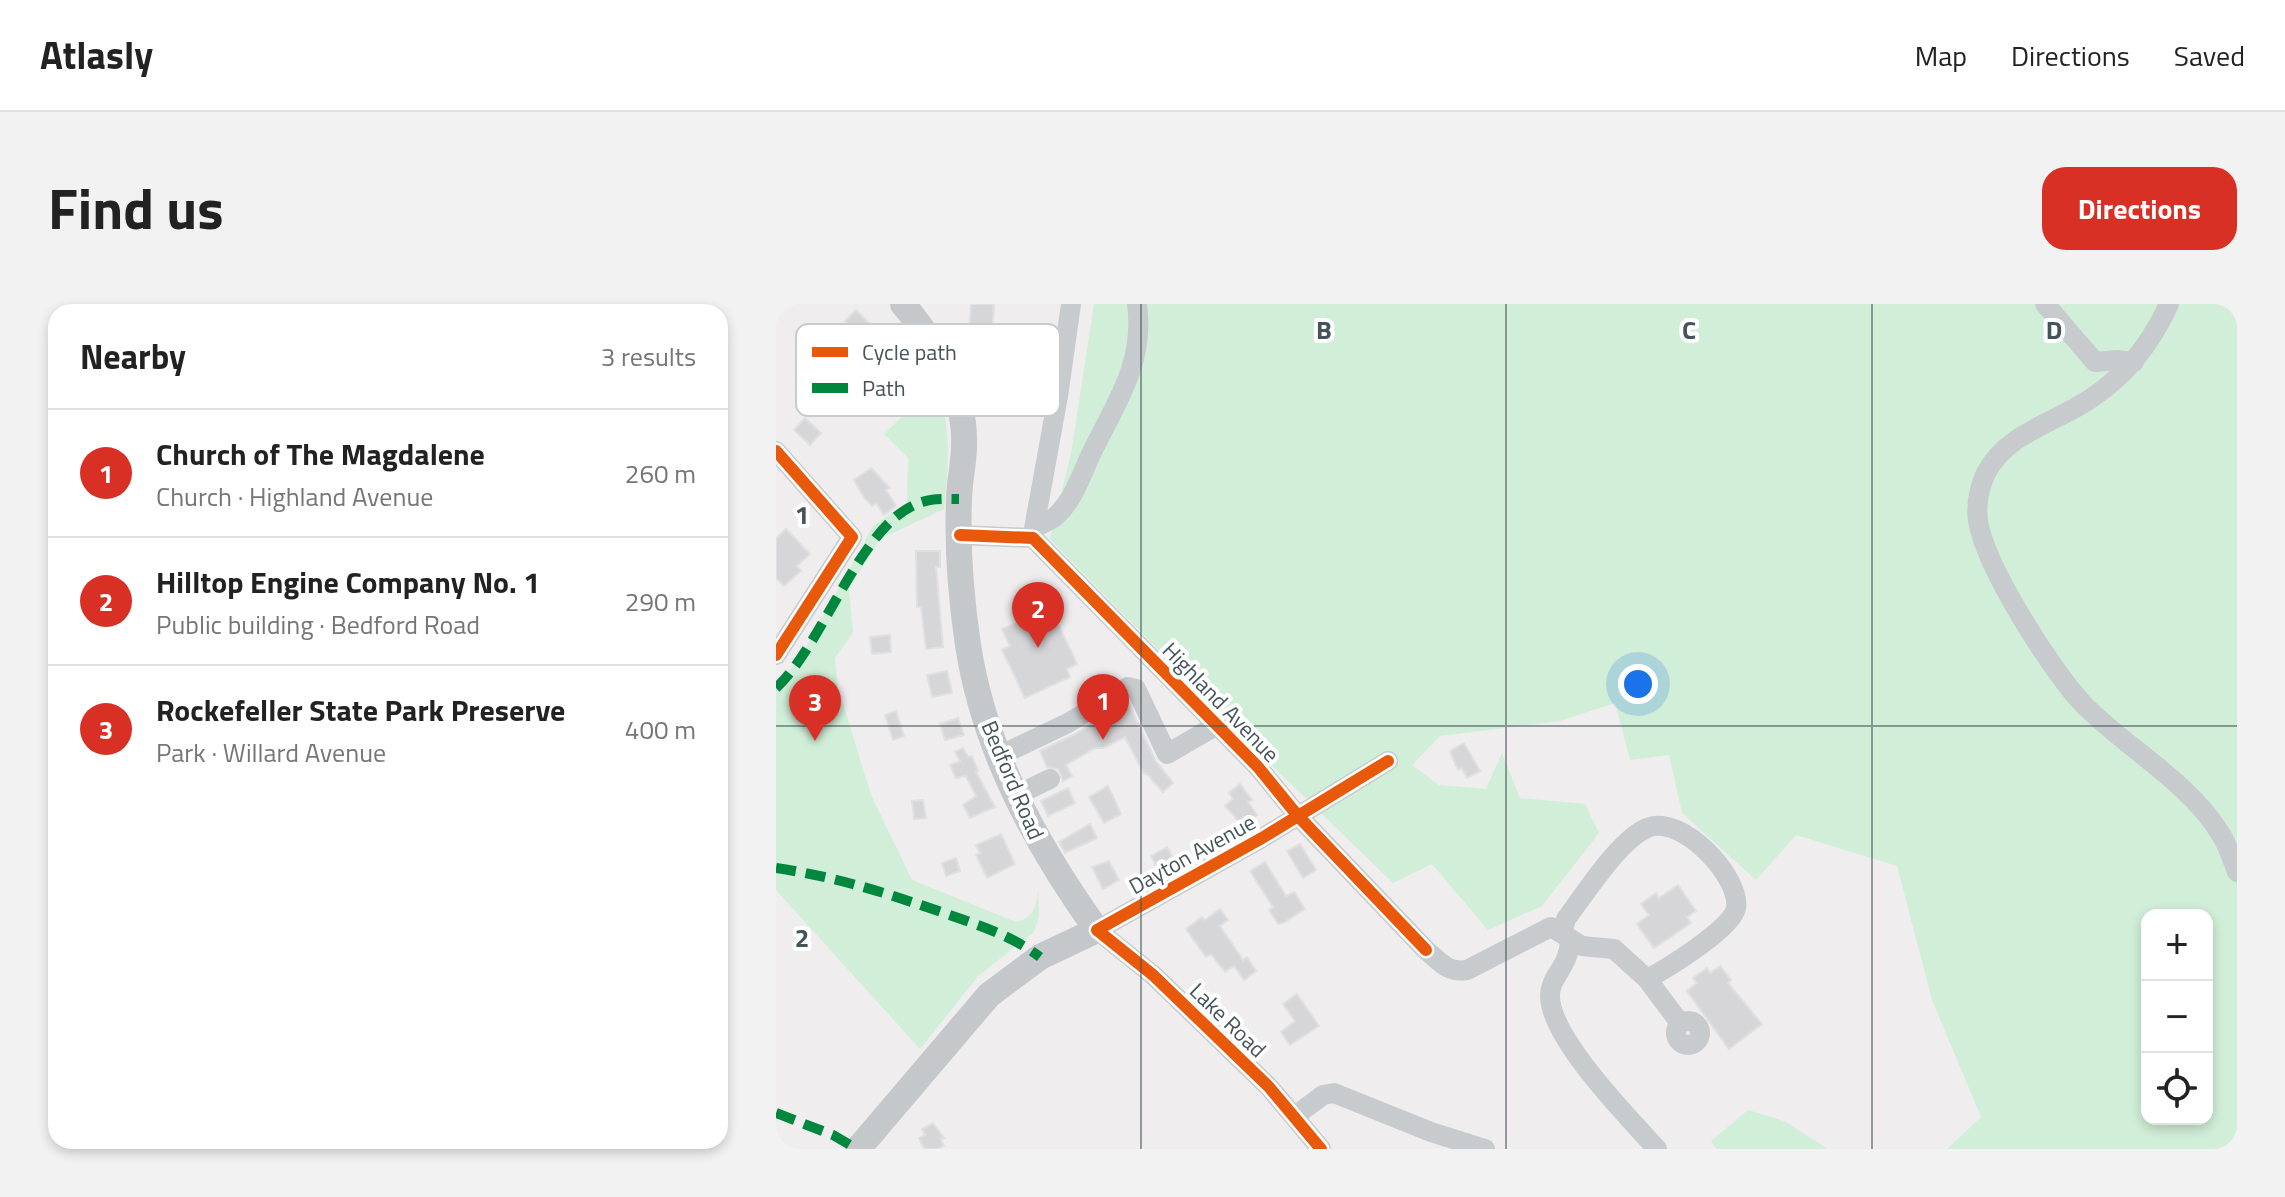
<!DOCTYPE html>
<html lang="en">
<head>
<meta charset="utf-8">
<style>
  :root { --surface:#fff; --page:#f2f2f2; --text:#222; --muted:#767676; --line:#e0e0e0; --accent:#d93025 }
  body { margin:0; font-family:"Titillium Web",sans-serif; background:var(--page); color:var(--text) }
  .controls { position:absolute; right:24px; bottom:24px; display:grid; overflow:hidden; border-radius:16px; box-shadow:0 4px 12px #0003 }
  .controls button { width:72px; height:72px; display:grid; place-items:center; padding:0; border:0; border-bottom:2px solid var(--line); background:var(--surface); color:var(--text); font:40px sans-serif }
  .you { position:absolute; left:862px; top:380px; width:28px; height:28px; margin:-20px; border:6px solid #fff; border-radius:50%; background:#1a73e8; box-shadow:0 0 0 12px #1a73e833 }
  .badge { display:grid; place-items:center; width:52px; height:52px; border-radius:50%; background:var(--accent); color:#fff; font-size:26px; font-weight:700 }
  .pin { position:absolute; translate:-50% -66px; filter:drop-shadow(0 2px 4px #0008) }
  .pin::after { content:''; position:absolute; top:42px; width:28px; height:24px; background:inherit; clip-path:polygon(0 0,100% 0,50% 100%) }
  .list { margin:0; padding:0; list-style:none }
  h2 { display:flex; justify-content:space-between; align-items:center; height:104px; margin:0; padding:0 32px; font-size:34px }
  h2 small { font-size:26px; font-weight:400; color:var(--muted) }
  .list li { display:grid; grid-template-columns:52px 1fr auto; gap:24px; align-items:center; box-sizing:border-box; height:128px; padding:0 32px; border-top:2px solid var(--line) }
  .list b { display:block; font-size:30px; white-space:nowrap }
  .list p { margin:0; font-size:26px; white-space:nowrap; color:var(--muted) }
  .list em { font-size:26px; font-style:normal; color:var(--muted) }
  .icon { flex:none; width:44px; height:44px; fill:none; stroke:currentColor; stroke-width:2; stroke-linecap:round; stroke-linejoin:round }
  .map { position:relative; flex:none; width:1461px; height:845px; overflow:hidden; border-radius:24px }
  header { display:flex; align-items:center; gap:48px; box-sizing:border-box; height:112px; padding:0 40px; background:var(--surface); border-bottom:2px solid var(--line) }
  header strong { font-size:38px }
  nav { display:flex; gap:44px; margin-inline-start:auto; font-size:28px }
  .intro { display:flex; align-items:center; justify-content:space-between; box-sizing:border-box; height:192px; padding:0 48px }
  h1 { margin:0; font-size:56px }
  .button { padding:20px 36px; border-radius:24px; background:var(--accent); color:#fff; font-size:28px; font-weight:700 }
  main { display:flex; gap:48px; padding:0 48px }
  aside { flex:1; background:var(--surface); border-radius:24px; box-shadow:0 4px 12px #0003 }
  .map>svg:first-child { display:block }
</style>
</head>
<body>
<header>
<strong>Atlasly</strong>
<nav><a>Map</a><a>Directions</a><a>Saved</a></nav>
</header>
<div class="intro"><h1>Find us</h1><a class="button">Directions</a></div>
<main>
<aside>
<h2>Nearby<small>3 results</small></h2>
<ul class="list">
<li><span class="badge">1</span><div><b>Church of The Magdalene</b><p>Church · Highland Avenue</p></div><em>260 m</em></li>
<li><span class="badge">2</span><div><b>Hilltop Engine Company No. 1</b><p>Public building · Bedford Road</p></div><em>290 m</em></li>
<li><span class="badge">3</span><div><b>Rockefeller State Park Preserve</b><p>Park · Willard Avenue</p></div><em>400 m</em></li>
</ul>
</aside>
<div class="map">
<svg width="1461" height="845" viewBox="0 0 1461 845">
  <rect width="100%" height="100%" fill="#efedee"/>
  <g fill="#d1eed8" fill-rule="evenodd">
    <path d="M 318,0 L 1461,0 L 1461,845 L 1171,845 L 1205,813 L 1156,696 L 1121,562 L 1020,531 L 980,576 L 906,509 L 893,451 L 854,456 L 839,399 L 784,417 L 664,432 L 636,461 L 663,481 L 710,485 L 726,449 L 744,494 L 809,500 L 823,529 L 766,602 L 712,626 L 656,560 L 617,579 L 475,441 L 274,235 L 295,150 ZM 1371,611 L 1431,611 L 1431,815 L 1371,815 Z"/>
    <path d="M 159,80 C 177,118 172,165 168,205 L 104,235 L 73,285 L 77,329 L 59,354 L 62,383 L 95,491 L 136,576 L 240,618 C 258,615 261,600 262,584 L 263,612 L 258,628 L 202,672 L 144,745 L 0,586 L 0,381 L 23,356 L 97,222 L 131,199 L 132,154 L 108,130 Z"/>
    <polygon points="972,806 1008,817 1052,845 940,845 935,837"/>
  </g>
  <g fill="#d6d6d8" stroke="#e0dfe1" stroke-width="2">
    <polygon points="195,0 218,0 216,36 193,33"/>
    <polygon points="80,6 124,51 115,62 118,65 110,72 108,70 104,75 85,56 77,65 66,55 86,34 69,17"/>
    <polygon points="29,114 45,129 34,141 18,126"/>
    <polygon points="95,164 114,184 110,186 120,202 108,211 100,199 96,202 89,195 78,176"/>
    <polygon points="10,225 34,250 21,262 25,267 8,282 0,274 0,235"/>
    <polygon points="140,247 164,247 164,263 160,263 167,343 150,345 145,303 141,303"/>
    <polygon points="270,294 301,360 291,365 294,373 249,394 226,346 234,342 226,325 245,317 241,308"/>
    <polygon points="114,331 115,348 96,350 94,333"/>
    <polygon points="171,367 176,389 156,393 151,371"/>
    <polygon points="352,398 379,456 397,479 387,488 370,469 368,470 349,433 327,444 319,444 290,461 296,472 287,477 282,465 271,463 264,447 299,430"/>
    <polygon points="120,407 128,432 117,436 109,411"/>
    <polygon points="182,414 188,431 169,436 164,420"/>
    <polygon points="688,439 704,467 691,474 686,464 682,466 674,447"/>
    <polygon points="187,444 192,453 196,452 202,467 200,468 219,503 194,514 187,501 200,492 190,472 180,474 174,461 184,457 179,448"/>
    <polygon points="464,480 476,496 472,498 481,511 467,522 449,502 457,495 453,489"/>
    <polygon points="332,482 345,510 328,519 313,493"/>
    <polygon points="292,484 299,499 272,512 265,497"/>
    <polygon points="147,496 150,514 138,515 136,497"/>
    <polygon points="314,520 321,534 289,549 283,538"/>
    <polygon points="225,530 239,560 211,574 200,551 204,549 200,541"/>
    <polygon points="524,540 540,566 527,574 511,547"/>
    <polygon points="391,543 403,565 387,574 375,552"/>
    <polygon points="180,554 184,567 170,572 166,559"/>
    <polygon points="333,557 343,576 327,585 316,563"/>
    <polygon points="489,558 510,592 518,588 529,605 507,619 502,620 493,606 497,603 474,567"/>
    <polygon points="902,581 920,607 911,613 915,619 878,644 861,620 873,611 865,600 880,589 883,594"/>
    <polygon points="444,605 452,616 444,622 467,656 471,653 480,667 468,676 458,662 449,668 435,650 430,653 410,625 426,613 429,616"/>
    <polygon points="944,662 955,676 952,679 986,720 953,745 911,687 921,679 917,674 931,664 934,669"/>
    <polygon points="521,690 543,722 514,741 505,728 519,717 507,700"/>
    <polygon points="157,819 168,834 165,835 168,842 162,845 148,845 143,834 149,831 146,825"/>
  </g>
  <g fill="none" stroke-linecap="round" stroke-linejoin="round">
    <g stroke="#c7cbcd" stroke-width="20">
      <polyline points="1269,0 1319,58 1341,56 1358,58"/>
      <path d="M 1393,0 C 1376,37 1351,70 1317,93 C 1282,118 1231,128 1210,169 C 1203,184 1200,201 1202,217 C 1209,262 1275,366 1307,400 C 1349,443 1413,478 1444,529 C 1452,541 1456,555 1461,568"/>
      <path d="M 176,78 C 199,73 232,64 254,77 C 264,82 271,90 282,92 L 295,0"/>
      <polyline points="0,147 76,233 0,351"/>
      <path d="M 259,223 C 266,220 275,217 281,211 C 299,194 306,168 317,146 C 341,97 369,58 361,0"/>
      <polyline points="257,230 282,92"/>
      <path d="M 184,231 L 257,234 L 482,463 L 522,512 L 650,646 C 664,658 672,669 691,666 L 775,623 L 806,642 L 838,645 L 871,675 C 890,665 957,624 960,604 C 965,573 905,509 871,524 C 843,536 809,590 790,615 L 786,629"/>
      <polyline points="223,452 292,419 352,383 360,385 391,450 441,421"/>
      <polyline points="241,491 274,475"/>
      <path d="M 794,635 C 794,663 774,671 774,692 C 774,734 853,814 881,845"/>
      <polyline points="871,675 904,719"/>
      <circle cx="912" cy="729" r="12"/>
      <polyline points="519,812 547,791 558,789 655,828 709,845"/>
      <polyline points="545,845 493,783 377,671 321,626 486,534 612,457"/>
    </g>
    <path stroke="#c4c8cb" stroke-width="26" d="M 82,845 L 213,691 L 264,653 L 321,626 C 260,541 208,446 192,341 C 185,294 181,244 183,196 C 183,178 188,160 188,142 C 190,87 160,40 127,0"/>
    <g stroke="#00873e" stroke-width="10" stroke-dasharray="20 10" stroke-linecap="butt">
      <path d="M 0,384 C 49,339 85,216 146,198 C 158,194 170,195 183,195"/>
      <path d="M 0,564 C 61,573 110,589 168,609 C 202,621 235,631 264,653"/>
      <polyline points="0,809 57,831 81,845"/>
    </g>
    <defs>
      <g id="cycleway">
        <polyline points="0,147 76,233 0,351"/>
        <polyline points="184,231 257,234 482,463 522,512 650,646"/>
        <polyline points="545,845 493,783 377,671 321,626 486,534 612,457"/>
      </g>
    </defs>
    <use href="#cycleway" stroke="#fff" stroke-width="17"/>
    <use href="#cycleway" stroke="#e8590c" stroke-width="12"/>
  </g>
  <path fill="none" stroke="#45535a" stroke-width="2" stroke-opacity="0.55" d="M 365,0 L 365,845M 730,0 L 730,845M 1096,0 L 1096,845M 0,422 L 1461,422"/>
  <g text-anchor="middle" stroke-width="8" stroke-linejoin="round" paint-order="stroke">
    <g font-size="22" fill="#45535a" stroke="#fff">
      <text transform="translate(445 398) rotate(46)" y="8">Highland Avenue</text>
      <text transform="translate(237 476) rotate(67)" y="8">Bedford Road</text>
      <text transform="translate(416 550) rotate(-29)" y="8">Dayton Avenue</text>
      <text transform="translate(452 716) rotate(44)" y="8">Lake Road</text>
    </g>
  </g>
  <rect x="20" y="20" width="264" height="92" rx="12" fill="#fff" stroke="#c7cbce" stroke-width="2"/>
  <rect x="36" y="43" width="36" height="10" fill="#e8590c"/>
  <rect x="36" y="79" width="36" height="10" fill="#00873e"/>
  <g font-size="22" fill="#45535a">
    <text x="86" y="56">Cycle path</text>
    <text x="86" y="92">Path</text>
  </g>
  <g font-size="26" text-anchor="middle" font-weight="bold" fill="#45535a" stroke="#fff" stroke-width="8" stroke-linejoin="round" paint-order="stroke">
    <text x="548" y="35">B</text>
    <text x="913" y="35">C</text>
    <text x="1278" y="35">D</text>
    <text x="26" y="220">1</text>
    <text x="26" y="643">2</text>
  </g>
</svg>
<div class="controls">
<button>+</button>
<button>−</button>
<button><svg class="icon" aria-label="locate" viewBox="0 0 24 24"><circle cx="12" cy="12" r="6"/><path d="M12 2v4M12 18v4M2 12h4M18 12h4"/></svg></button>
</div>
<div class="you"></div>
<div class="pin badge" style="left:327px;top:436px">1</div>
<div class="pin badge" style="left:262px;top:344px">2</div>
<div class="pin badge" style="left:39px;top:437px">3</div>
</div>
</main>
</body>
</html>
